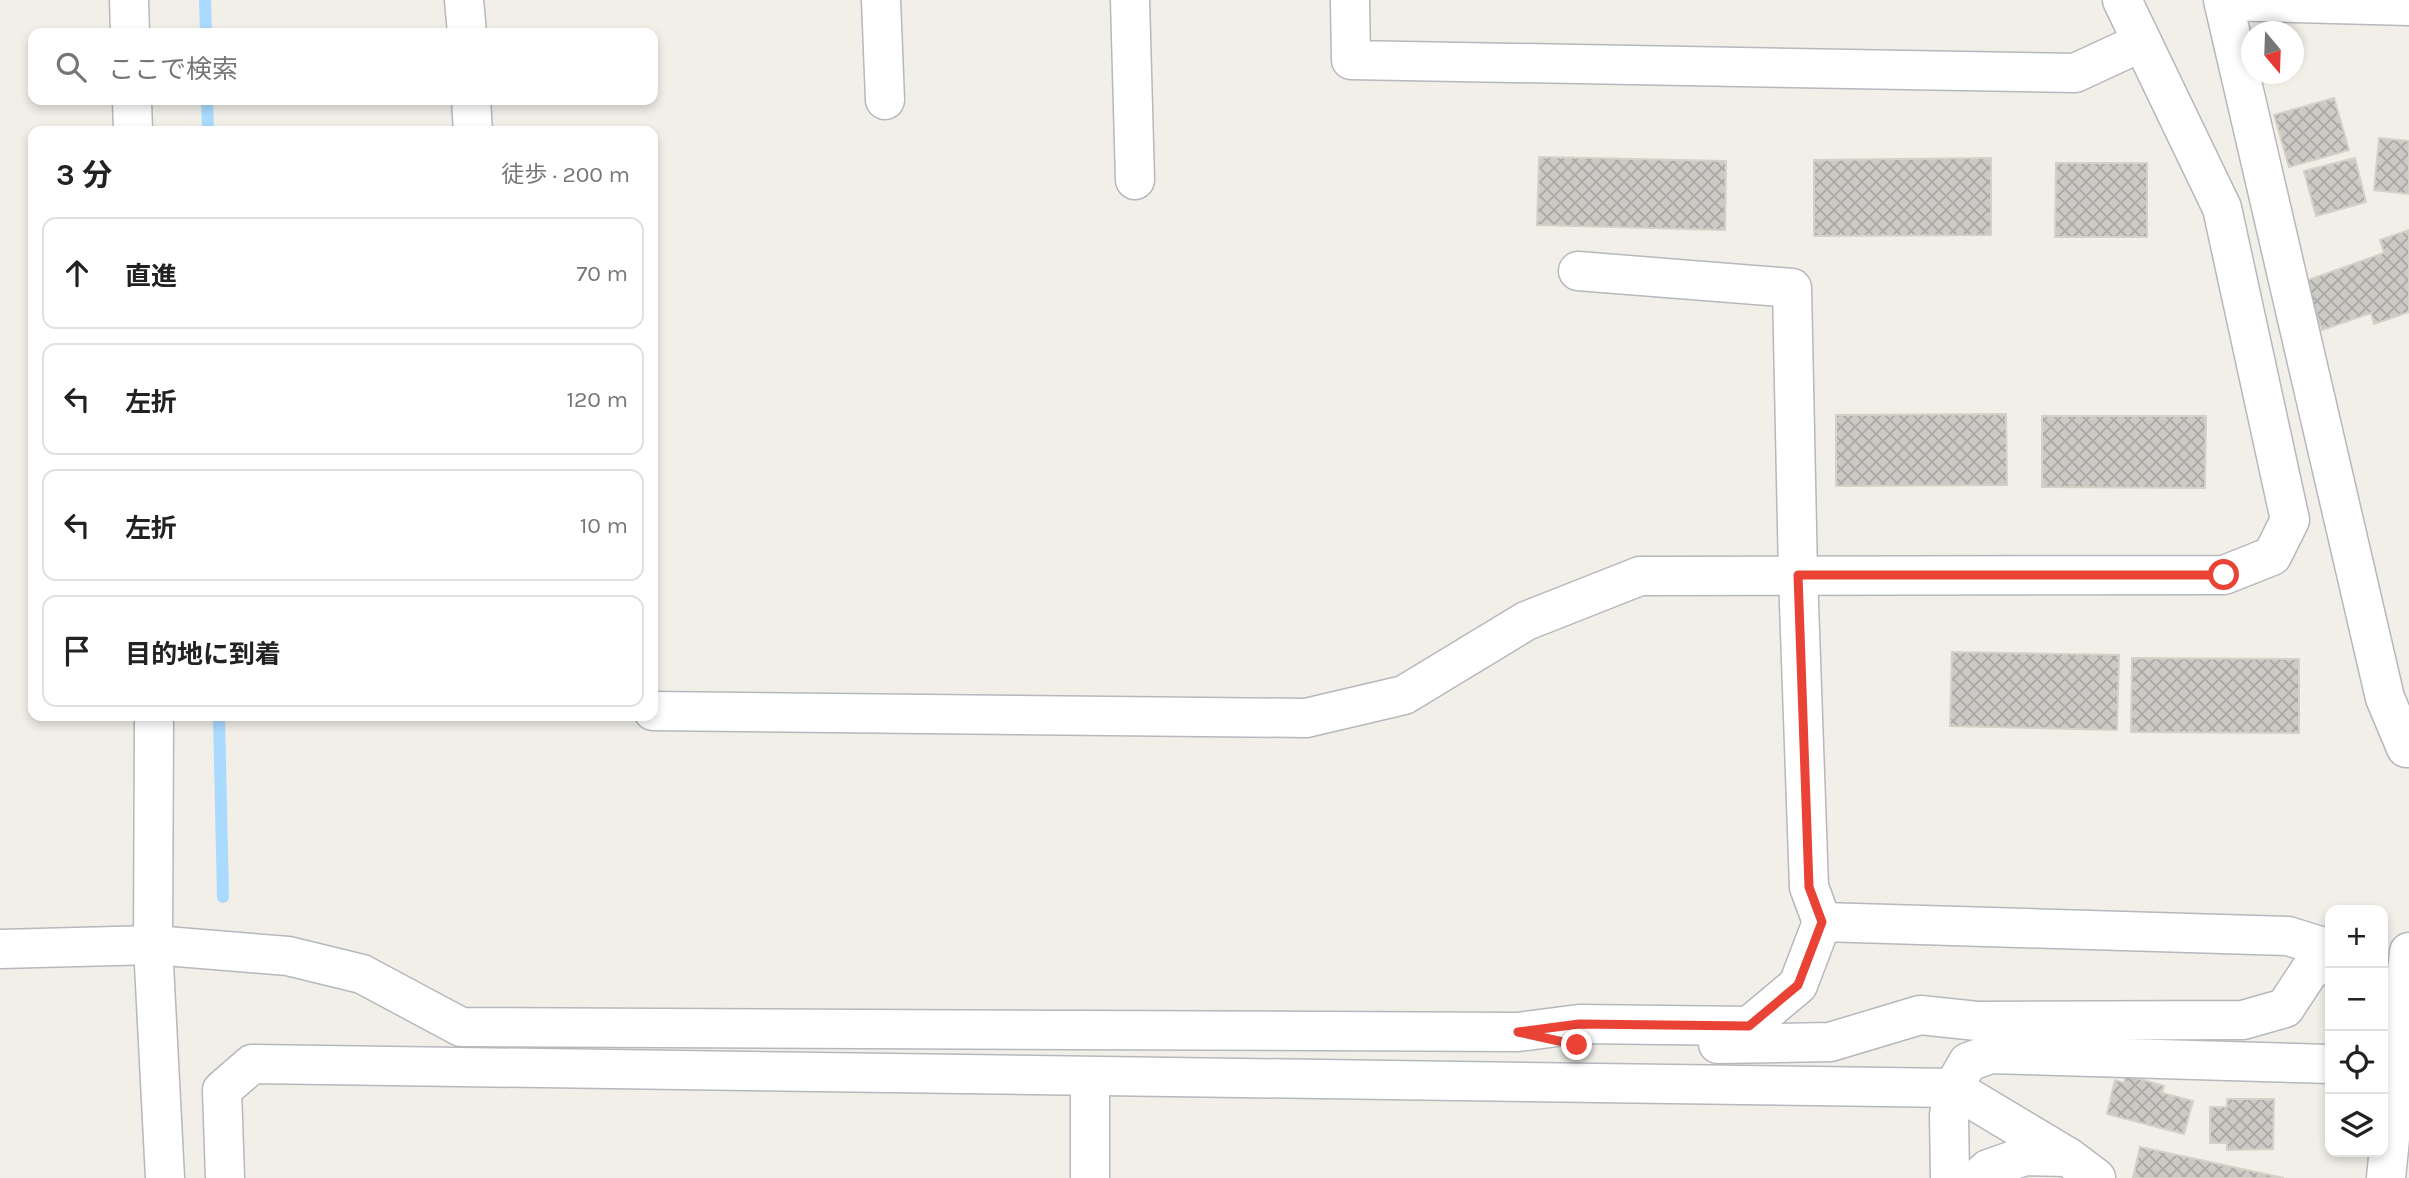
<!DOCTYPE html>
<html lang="ja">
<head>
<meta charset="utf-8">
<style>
  :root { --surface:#fff; --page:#f6f6f6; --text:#222; --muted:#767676; --line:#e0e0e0 }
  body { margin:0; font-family:Karla,"Noto Sans JP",sans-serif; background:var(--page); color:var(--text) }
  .controls { position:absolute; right:21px; bottom:21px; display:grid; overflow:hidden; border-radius:14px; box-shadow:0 4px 10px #0003 }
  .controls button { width:63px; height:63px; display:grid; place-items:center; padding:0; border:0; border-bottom:2px solid var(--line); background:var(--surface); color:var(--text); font:35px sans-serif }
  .compass { position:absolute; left:2241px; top:21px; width:63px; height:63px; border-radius:50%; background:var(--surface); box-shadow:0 4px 10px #0003; rotate:161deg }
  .stop { position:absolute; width:21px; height:21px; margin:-16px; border:5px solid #ea4335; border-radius:50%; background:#fff }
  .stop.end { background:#ea4335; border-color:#fff; box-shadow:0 2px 7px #0008 }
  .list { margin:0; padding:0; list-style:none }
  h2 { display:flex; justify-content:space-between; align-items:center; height:91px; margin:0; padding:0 28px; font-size:30px }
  h2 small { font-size:23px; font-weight:400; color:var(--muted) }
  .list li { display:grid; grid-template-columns:46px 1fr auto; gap:21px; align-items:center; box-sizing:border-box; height:112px; margin:0 14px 14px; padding:0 14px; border:2px solid var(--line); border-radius:14px }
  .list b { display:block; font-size:26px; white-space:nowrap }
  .list em { font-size:23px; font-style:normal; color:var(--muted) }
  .icon { flex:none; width:38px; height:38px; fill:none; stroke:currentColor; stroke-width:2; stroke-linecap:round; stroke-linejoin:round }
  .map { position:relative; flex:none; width:2409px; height:1178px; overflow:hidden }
  .search { position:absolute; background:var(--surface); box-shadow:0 4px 10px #0003; left:28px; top:28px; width:630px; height:77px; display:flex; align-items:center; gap:18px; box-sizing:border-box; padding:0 24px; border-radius:14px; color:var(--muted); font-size:26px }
  .panel { position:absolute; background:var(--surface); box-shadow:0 4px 10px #0003; left:28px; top:126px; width:630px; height:595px; border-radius:14px }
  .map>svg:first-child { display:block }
</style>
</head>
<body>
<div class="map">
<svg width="2409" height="1178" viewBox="0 0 2409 1178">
  <defs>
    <pattern id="building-cross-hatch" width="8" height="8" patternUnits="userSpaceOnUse" patternTransform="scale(1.75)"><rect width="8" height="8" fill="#cccac5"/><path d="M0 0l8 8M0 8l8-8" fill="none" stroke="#a9a8a4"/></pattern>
  </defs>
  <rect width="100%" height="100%" fill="#f1efe8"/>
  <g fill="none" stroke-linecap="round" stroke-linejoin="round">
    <g stroke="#aadaff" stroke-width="12">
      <polyline points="205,0 206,33"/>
      <polyline points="207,100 208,131"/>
      <polyline points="219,716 223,897"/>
    </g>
  </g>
  <g fill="url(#building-cross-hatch)" stroke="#d6d1c6" stroke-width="2">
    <polygon points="2334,98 2349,150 2289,167 2274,115"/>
    <polygon points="2379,138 2409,141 2409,194 2374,190"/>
    <polygon points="1539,157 1726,161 1725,230 1537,225"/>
    <polygon points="1991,158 1991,235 1814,236 1814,160"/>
    <polygon points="2355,158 2366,202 2316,216 2304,171"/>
    <polygon points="2056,163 2147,163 2147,237 2055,237"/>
    <polygon points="2409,230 2409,312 2374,324 2371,313 2322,330 2305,281 2384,253 2380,240"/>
    <polygon points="2006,414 2007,485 1836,486 1836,415"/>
    <polygon points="2042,416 2206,416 2205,488 2042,487"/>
    <polygon points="1952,652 2119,655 2117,730 1950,726"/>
    <polygon points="2132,658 2299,659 2299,733 2131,732"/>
    <polygon points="2126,1075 2164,1086 2162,1093 2193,1101 2184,1134 2107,1114 2115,1080 2124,1083"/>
    <polygon points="2227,1099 2274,1099 2273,1149 2227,1150 2227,1143 2210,1143 2210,1107 2227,1107"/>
    <polygon points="2140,1147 2284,1178 2133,1178"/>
  </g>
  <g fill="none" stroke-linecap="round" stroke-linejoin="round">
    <defs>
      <g id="minor">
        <polyline points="129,0 130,33"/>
        <polyline points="464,0 467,33"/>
        <polyline points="881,0 885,100"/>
        <polyline points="1130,0 1135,180"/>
        <polyline points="1350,0 1351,60 2075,73 2142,42"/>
        <polyline points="2223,0 2385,698 2406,748 2409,748"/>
        <polyline points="2224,1 2409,6"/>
        <polyline points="132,100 133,131"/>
        <polyline points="471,100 473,131"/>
        <polyline points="1578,271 1792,288 1798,575 1809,887 1822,922"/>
        <polyline points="653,711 1306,718 1404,695 1526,621 1640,576 2224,575 2272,556 2290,520 2222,208 2122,0"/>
        <polyline points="154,716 153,945 165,1178"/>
        <polyline points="0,949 153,945 288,956 362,974 461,1027 1518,1032 1579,1024 1749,1026 1798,985 1822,922 2288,936 2330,949"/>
        <polyline points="1718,1044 1830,1042 1920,1015 1977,1021 2243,1020 2285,1008 2310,970 2330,961"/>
        <polyline points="1090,1077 1090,1178"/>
        <polyline points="225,1178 222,1090 252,1064 1953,1088 1968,1062 1991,1054 2330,1064"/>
        <polyline points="1950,1178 1949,1115 1953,1088 2068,1157"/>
        <polyline points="1978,1178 1988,1169 2025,1156 2068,1157 2096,1178"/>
        <polyline points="2386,1178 2409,952"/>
      </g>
    </defs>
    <use href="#minor" stroke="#b5b8bc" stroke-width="41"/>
    <use href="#minor" stroke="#fff" stroke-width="38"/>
  </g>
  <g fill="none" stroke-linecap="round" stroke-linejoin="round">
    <polyline stroke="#ea4335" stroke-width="9" points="1577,1045 1518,1032 1579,1024 1749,1026 1798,985 1822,922 1809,887 1798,575 2224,575"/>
  </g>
</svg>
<div class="controls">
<button>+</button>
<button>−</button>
<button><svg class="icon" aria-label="locate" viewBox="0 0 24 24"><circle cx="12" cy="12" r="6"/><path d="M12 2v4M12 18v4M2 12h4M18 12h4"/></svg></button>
<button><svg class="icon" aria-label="layers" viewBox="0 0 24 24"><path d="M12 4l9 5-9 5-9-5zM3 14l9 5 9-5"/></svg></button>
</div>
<svg class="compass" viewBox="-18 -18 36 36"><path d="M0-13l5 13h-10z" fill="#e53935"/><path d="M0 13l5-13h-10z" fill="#767676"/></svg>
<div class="stop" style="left:2224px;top:575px"></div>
<div class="stop end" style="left:1577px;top:1045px"></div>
<div class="search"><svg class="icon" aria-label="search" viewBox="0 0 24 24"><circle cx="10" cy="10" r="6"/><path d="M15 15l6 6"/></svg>ここで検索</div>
<section class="panel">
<h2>3 分<small>徒歩 · 200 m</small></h2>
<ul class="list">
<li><svg class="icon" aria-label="ahead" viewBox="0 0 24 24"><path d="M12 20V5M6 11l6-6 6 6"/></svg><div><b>直進</b></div><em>70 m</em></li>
<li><svg class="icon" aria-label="left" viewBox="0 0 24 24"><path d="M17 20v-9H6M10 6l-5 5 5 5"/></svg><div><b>左折</b></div><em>120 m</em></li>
<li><svg class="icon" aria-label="left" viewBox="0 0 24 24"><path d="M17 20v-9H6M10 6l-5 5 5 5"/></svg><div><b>左折</b></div><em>10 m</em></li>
<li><svg class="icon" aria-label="arrive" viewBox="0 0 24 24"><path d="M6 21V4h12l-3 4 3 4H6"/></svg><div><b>目的地に到着</b></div></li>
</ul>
</section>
</div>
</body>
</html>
